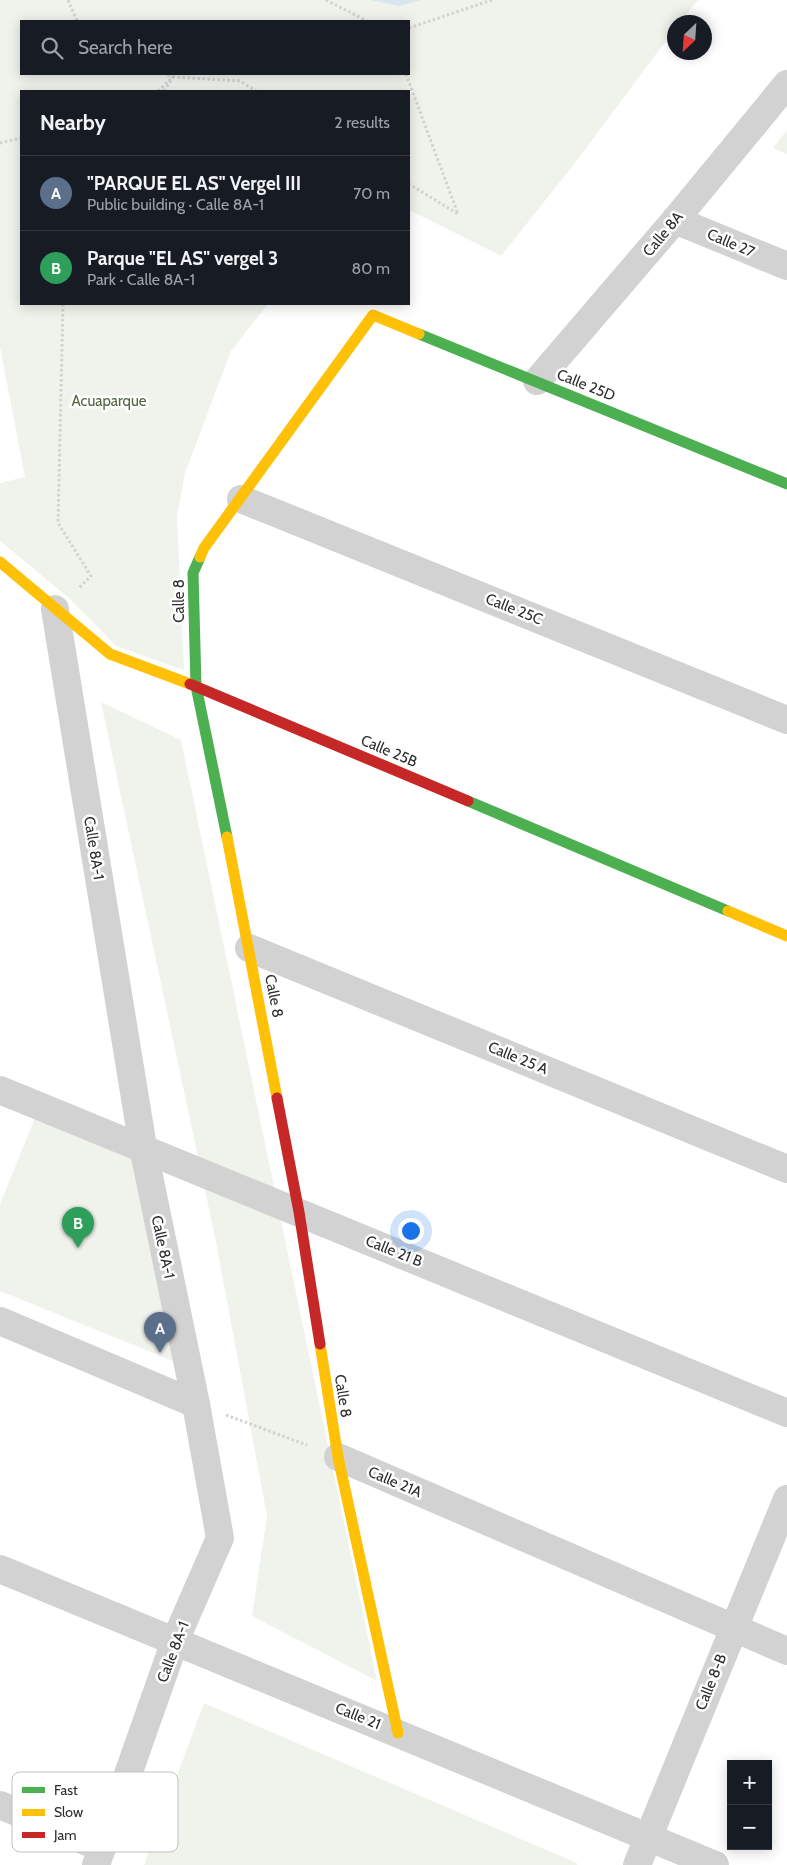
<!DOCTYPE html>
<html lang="en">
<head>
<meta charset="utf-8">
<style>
  :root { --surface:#171b24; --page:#20242c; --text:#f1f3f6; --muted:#9ea1a6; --line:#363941; --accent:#767676 }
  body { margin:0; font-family:Cabin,sans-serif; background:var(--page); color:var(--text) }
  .controls { position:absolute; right:15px; bottom:15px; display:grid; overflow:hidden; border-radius:0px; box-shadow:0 2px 12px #0003 }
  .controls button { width:45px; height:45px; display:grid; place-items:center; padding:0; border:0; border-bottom:1px solid var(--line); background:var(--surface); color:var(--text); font:25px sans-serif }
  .compass { position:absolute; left:667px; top:15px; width:45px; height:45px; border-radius:50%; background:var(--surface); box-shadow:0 2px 12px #0003; rotate:205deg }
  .you { position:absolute; left:410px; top:1230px; width:18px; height:18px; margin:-12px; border:4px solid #fff; border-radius:50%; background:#1a73e8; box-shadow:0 0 0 8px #1a73e833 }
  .badge { display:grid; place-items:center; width:32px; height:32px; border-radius:50%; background:var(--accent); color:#fff; font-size:16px; font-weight:700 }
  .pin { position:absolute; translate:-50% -41px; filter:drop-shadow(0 1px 2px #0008) }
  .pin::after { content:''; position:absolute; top:26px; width:18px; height:15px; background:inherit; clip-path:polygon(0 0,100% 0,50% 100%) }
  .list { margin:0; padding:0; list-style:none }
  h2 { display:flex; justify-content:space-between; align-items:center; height:65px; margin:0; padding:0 20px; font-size:21px }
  h2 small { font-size:16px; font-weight:400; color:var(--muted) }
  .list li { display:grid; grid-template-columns:32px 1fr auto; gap:15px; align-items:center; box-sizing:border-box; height:75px; padding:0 20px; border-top:1px solid var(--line) }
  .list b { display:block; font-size:19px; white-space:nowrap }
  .list p { margin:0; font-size:16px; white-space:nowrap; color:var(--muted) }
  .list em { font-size:16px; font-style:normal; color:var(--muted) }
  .icon { flex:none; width:28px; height:28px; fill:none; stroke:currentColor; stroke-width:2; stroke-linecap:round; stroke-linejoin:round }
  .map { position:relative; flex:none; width:787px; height:1865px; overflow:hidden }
  .search { position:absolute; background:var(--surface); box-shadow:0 2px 12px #0003; left:20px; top:20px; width:390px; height:55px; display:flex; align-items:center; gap:12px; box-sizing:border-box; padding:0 18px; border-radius:0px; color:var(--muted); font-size:19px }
  .panel { position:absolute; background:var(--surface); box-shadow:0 2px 12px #0003; left:20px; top:90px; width:390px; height:215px; border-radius:0px }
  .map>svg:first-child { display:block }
</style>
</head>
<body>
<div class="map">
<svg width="787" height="1865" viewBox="0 0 787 1865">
  <rect width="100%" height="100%" fill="#fff"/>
  <g fill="#f0f3ec" fill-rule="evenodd">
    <path d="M 0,0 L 698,0 L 680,22 L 674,22 L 674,30 L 578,159 L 501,256 L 409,210 L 409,91 L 21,91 L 21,304 L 268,304 L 231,351 L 185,473 L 177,516 L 184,670 L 116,646 L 69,598 L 0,541 L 0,483 L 25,477 L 0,347 ZM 21,21 L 409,21 L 409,74 L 21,74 Z"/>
    <polygon points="787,130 787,154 773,148"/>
    <polygon points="101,702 181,740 377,1681 252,1616 267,1516 215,1237"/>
    <polygon points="39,1108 138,1148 178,1363 0,1291 0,1204"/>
    <polygon points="204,1703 577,1863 577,1865 144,1865"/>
  </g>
  <polygon fill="#dae6ef" points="370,0 421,0 399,6"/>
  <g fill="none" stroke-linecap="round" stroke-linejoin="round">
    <g stroke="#d2d2d2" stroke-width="3" stroke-dasharray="2.5 2.5" stroke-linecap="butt">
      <polyline points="68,0 77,21"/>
      <polyline points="326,0 367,21"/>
      <polyline points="409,28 492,0"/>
      <polyline points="406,74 458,214 409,184"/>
      <polyline points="158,91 173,77 240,81 256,91"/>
      <polyline points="164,91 173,77 166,74"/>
      <polyline points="0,143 21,138"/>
      <polyline points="63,304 58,523 91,576 78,589"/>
      <polyline points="226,1415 307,1445"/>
    </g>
    <g stroke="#d2d2d2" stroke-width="28">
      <polyline points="675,220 787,266"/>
      <polyline points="537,381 675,220 787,84"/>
      <polyline points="241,499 787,720"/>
      <polyline points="55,609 143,1147 196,1404 220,1538 175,1641 96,1865"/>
      <polyline points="249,948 787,1169"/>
      <polyline points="0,1090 787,1413"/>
      <polyline points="0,1321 196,1404"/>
      <polyline points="338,1457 787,1651"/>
      <polyline points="0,1569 715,1865"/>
      <polyline points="0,1805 102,1848"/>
      <polyline points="637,1865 787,1499"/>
    </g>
    <g stroke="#4caf50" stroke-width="11">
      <polyline points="419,334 787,484"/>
      <polyline points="200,557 193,573 196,686 227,837"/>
      <polyline points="468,801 728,911"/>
    </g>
    <g stroke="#ffc107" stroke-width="11">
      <polyline points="200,557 204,548 373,315 419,334"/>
      <polyline points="0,562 110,654 190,684"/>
      <polyline points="227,837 277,1098"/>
      <polyline points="728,911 787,936"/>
      <polyline points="320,1344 338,1457 398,1733"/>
    </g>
    <g stroke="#c62828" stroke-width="11">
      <polyline points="190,684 468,801"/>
      <polyline points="277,1098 299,1212 320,1344"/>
    </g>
  </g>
  <g text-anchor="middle" stroke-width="5" stroke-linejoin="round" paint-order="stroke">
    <g font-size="15" fill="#2d2d2d" stroke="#fff">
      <text transform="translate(663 234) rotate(-50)" y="5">Calle 8A</text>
      <text transform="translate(731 243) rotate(23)" y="5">Calle 27</text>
      <text transform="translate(586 385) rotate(22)" y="5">Calle 25D</text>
      <text transform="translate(179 601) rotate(-90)" y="5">Calle 8</text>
      <text transform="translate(514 609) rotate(22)" y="5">Calle 25C</text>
      <text transform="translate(389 751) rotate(23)" y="5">Calle 25B</text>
      <text transform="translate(94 848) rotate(81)" y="5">Calle 8A-1</text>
      <text transform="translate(274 996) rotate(79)" y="5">Calle 8</text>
      <text transform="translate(518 1058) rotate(22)" y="5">Calle 25 A</text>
      <text transform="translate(163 1247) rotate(78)" y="5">Calle 8A-1</text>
      <text transform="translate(394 1251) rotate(22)" y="5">Calle 21 B</text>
      <text transform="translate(343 1396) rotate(81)" y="5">Calle 8</text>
      <text transform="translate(395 1482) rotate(23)" y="5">Calle 21A</text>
      <text transform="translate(173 1652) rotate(-69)" y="5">Calle 8A-1</text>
      <text transform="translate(711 1682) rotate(-68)" y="5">Calle 8-B</text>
      <text transform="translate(358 1716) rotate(22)" y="5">Calle 21</text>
    </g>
    <g font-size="15" fill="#51653f" stroke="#fff">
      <text x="109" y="406">Acuaparque</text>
    </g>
  </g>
  <rect x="12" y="1772" width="166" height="80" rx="8" fill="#fff" stroke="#c0c0c0" stroke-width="1"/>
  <rect x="22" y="1787" width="23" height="6" fill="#4caf50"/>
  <rect x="22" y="1809" width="23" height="7" fill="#ffc107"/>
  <rect x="22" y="1832" width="23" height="6" fill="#c62828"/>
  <g font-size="14" fill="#2d2d2d">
    <text x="54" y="1795">Fast</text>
    <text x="54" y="1817">Slow</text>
    <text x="54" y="1840">Jam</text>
  </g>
</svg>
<div class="controls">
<button>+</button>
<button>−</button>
</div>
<svg class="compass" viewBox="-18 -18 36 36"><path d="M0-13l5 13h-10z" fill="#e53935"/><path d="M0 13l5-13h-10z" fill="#9ea1a6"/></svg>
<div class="you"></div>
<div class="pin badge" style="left:160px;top:1353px;background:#5c6f8a">A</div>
<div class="pin badge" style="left:78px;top:1248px;background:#2e9e5b">B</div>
<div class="search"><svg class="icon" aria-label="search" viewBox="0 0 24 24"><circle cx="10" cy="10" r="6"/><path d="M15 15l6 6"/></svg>Search here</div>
<section class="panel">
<h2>Nearby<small>2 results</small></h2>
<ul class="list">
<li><span class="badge" style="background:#5c6f8a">A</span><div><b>&quot;PARQUE EL AS&quot; Vergel III</b><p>Public building · Calle 8A-1</p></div><em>70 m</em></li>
<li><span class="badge" style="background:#2e9e5b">B</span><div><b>Parque &quot;EL AS&quot; vergel 3</b><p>Park · Calle 8A-1</p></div><em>80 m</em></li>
</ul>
</section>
</div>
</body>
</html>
